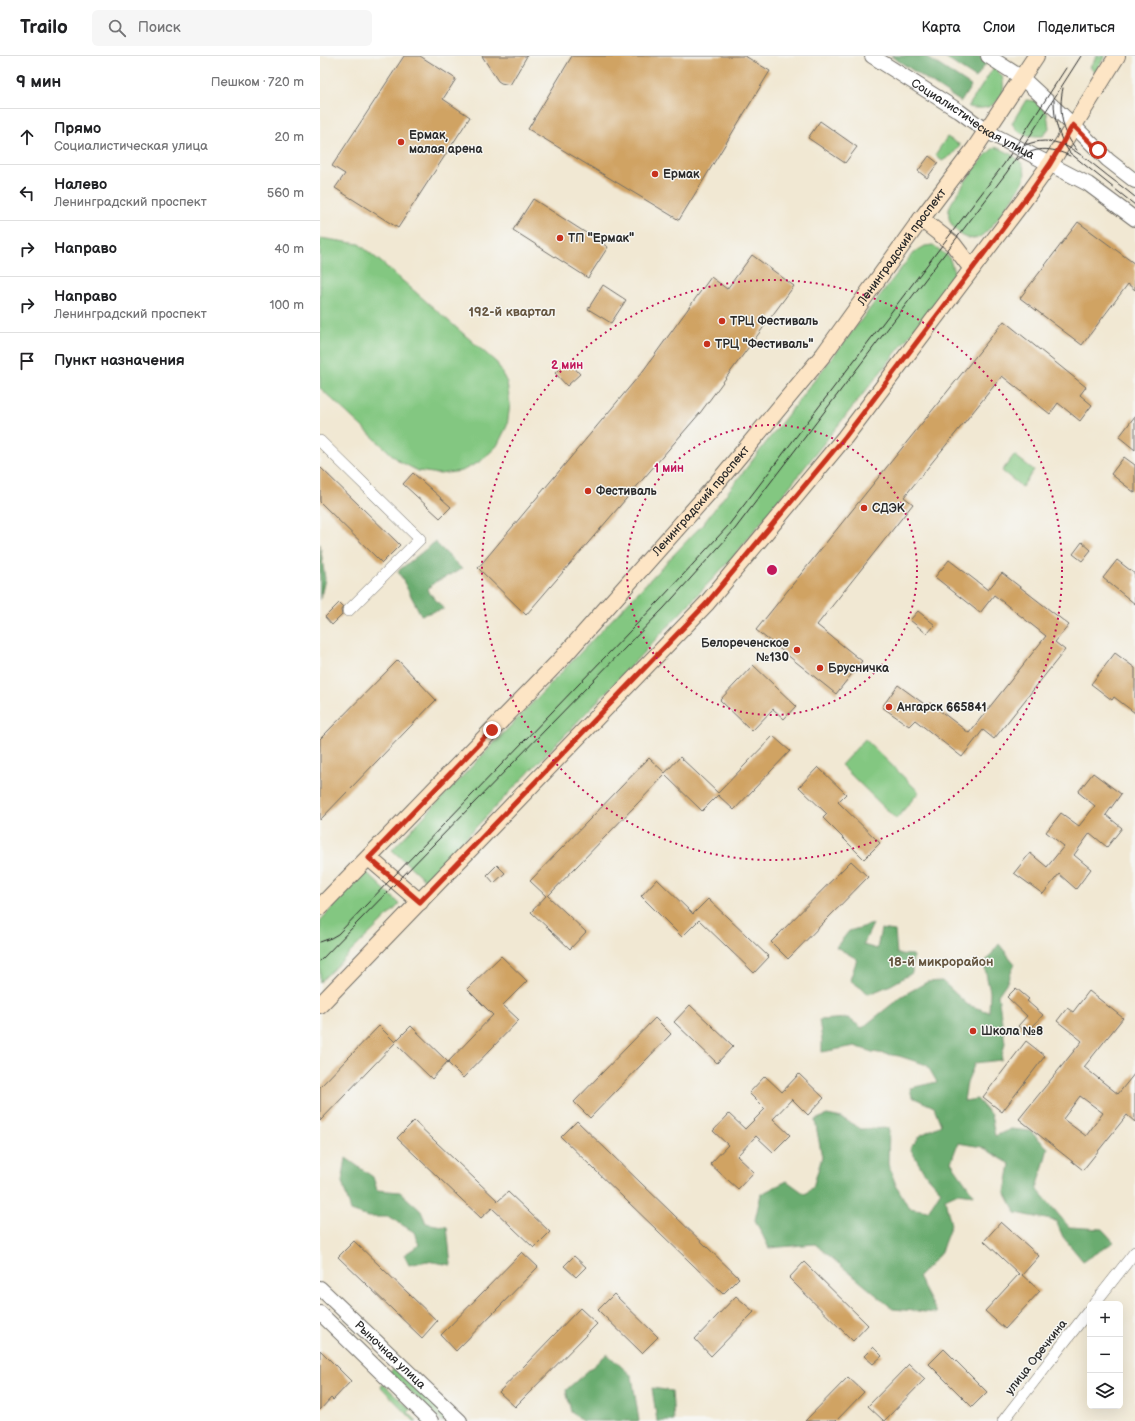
<!DOCTYPE html>
<html lang="ru">
<head>
<meta charset="utf-8">
<style>
  :root { --surface:#fff; --page:#f6f6f6; --text:#202124; --muted:#757577; --line:#e0e0e0 }
  body { margin:0; font-family:"Balsamiq Sans",sans-serif; background:var(--page); color:var(--text) }
  .controls { position:absolute; right:12px; bottom:12px; display:grid; overflow:hidden; border-radius:6px; box-shadow:0 4px 16px #0002 }
  .controls button { width:36px; height:36px; display:grid; place-items:center; padding:0; border:0; border-bottom:1px solid var(--line); background:var(--surface); color:var(--text); font:20px sans-serif }
  .stop { position:absolute; width:12px; height:12px; margin:-9px; border:3px solid #c8321e; border-radius:50%; background:#fff }
  .stop.end { background:#c8321e; border-color:#fff; box-shadow:0 1px 4px #0008 }
  .list { margin:0; padding:0; list-style:none }
  h2 { display:flex; justify-content:space-between; align-items:center; height:52px; margin:0; padding:0 16px; font-size:17px }
  h2 small { font-size:13px; font-weight:400; color:var(--muted) }
  .list li { display:grid; grid-template-columns:26px 1fr auto; gap:12px; align-items:center; box-sizing:border-box; height:56px; padding:0 16px; border-top:1px solid var(--line) }
  .list b { display:block; font-size:15px; white-space:nowrap }
  .list p { margin:0; font-size:13px; white-space:nowrap; color:var(--muted) }
  .list em { font-size:13px; font-style:normal; color:var(--muted) }
  .icon { flex:none; width:22px; height:22px; fill:none; stroke:currentColor; stroke-width:2; stroke-linecap:round; stroke-linejoin:round }
  .map { position:relative; flex:none; width:815px; height:1365px; overflow:hidden }
  header { display:flex; align-items:center; gap:24px; box-sizing:border-box; height:56px; padding:0 20px; background:var(--surface); border-bottom:1px solid var(--line) }
  header strong { font-size:19px }
  nav { display:flex; gap:22px; margin-inline-start:auto; font-size:14px }
  .search { width:280px; height:36px; background:var(--page); display:flex; align-items:center; gap:10px; box-sizing:border-box; padding:0 14px; border-radius:6px; color:var(--muted); font-size:15px }
  main { display:flex }
  aside { flex:1; background:var(--surface) }
  .map>svg:first-child { display:block }
</style>
</head>
<body>
<header>
<strong>Trailo</strong>
<div class="search"><svg class="icon" aria-label="search" viewBox="0 0 24 24"><circle cx="10" cy="10" r="6"/><path d="M15 15l6 6"/></svg>Поиск</div>
<nav><a>Карта</a><a>Слои</a><a>Поделиться</a></nav>
</header>
<main>
<aside>
<h2>9 мин<small>Пешком · 720 m</small></h2>
<ul class="list">
<li><svg class="icon" aria-label="ahead" viewBox="0 0 24 24"><path d="M12 20V5M6 11l6-6 6 6"/></svg><div><b>Прямо</b><p>Социалистическая улица</p></div><em>20 m</em></li>
<li><svg class="icon" aria-label="left" viewBox="0 0 24 24"><path d="M17 20v-9H6M10 6l-5 5 5 5"/></svg><div><b>Налево</b><p>Ленинградский проспект</p></div><em>560 m</em></li>
<li><svg class="icon" aria-label="right" viewBox="0 0 24 24"><path d="M7 20v-9h11M14 6l5 5-5 5"/></svg><div><b>Направо</b></div><em>40 m</em></li>
<li><svg class="icon" aria-label="right" viewBox="0 0 24 24"><path d="M7 20v-9h11M14 6l5 5-5 5"/></svg><div><b>Направо</b><p>Ленинградский проспект</p></div><em>100 m</em></li>
<li><svg class="icon" aria-label="arrive" viewBox="0 0 24 24"><path d="M6 21V4h12l-3 4 3 4H6"/></svg><div><b>Пункт назначения</b></div></li>
</ul>
</aside>
<div class="map">
<svg width="815" height="1365" viewBox="0 0 815 1365">
  <rect width="100%" height="100%" fill="#f6f6f2"/>
  <filter id="ink" filterUnits="userSpaceOnUse"><feTurbulence type="fractalNoise" baseFrequency=".025" numOctaves="2"/><feDisplacementMap in="SourceGraphic" scale="8" xChannelSelector="R" yChannelSelector="G"/><feConvolveMatrix kernelMatrix="1 2 1 2 8 2 1 2 1" color-interpolation-filters="sRGB"/></filter>
  <filter id="wash" filterUnits="userSpaceOnUse"><feTurbulence type="fractalNoise" baseFrequency=".012" numOctaves="4" result="noise"/><feDisplacementMap in="SourceGraphic" scale="16" xChannelSelector="R" yChannelSelector="G"/><feGaussianBlur stdDeviation="0.9" result="paint"/><feColorMatrix in="noise" values="0 0 0 0 0 0 0 0 0 0 0 0 0 0 0 0 0 1.4 0 .05"/><feComposite in="paint" operator="in"/></filter>
  <g filter="url(#wash)">
    <rect width="100%" height="100%" fill="#f1e8d3"/>
    <g fill="#83c781" stroke="#577956">
      <polygon points="777,0 785,0 775,17 770,11"/>
      <path d="M 674,11 L 682,20 C 683,24 684,31 683,36 C 676,52 664,54 648,51 Z"/>
      <path d="M 706,44 L 716,45 L 727,57 L 729,72 L 723,80 C 709,80 699,81 692,67 Z"/>
      <polygon points="627,81 640,89 632,99 622,105 615,99"/>
      <path d="M 675,91 C 685,94 701,102 704,112 C 705,115 705,121 704,124 C 698,136 669,179 657,182 C 646,185 637,177 632,169 C 627,162 628,152 632,146 C 645,126 657,105 675,91 Z"/>
      <polygon points="0,182 39,188 61,206 177,307 187,327 190,348 187,370 177,390 161,405 142,415 120,418 98,415 79,405 0,332"/>
      <polygon points="613,189 629,201 636,221 415,499 291,631 105,824 72,794 383,468 593,197 605,190"/>
      <polygon points="694,399 714,414 702,431 682,415"/>
      <polygon points="545,683 599,736 576,763 521,709"/>
      <polygon points="45,815 80,848 0,926 0,865"/>
      <polygon points="75,1311 131,1365 121,1365 70,1316"/>
      <polygon points="63,1328 91,1353 88,1356 97,1365 94,1365 61,1331"/>
    </g>
    <g fill="#6aac6f" stroke="#4a6c4d">
      <polygon points="571,0 605,0 651,30 641,46"/>
      <polygon points="622,0 659,0 667,6 656,22"/>
      <polygon points="115,486 142,513 115,526 107,534 124,553 101,559 78,515"/>
      <polygon points="0,488 5,523 0,544"/>
      <polygon points="553,868 543,889 557,893 561,873 575,875 577,898 593,899 592,917 571,929 549,938 530,924 537,903 516,891 529,875"/>
      <polygon points="679,888 695,908 687,926 678,939 685,987 681,1004 655,1007 647,1026 644,1045 657,1043 671,1059 675,1080 691,1073 710,1075 728,1092 717,1133 749,1171 782,1173 794,1186 763,1205 743,1181 736,1165 696,1157 685,1136 690,1108 662,1091 638,1087 631,1106 654,1139 638,1137 625,1143 631,1169 620,1198 598,1221 617,1257 573,1253 495,1188 449,1192 435,1164 441,1138 467,1125 485,1138 493,1131 502,1101 495,1064 507,1059 522,1062 541,1073 569,1072 568,1108 576,1129 589,1152 608,1155 621,1135 603,1115 590,1092 601,1079 621,1069 614,1051 592,1041 590,1032 617,1026 607,1009 579,1000 552,996 535,990 502,996 502,984 499,964 528,962 542,972 582,940 607,926 622,925 648,949 669,956 670,936 664,908"/>
      <polygon points="26,1102 53,1121 57,1134 80,1136 101,1155 106,1167 127,1171 131,1209 107,1205 89,1209 84,1199 99,1189 94,1176 69,1161 48,1161 31,1155 22,1126"/>
      <polygon points="287,1298 312,1320 319,1365 262,1365 251,1356 246,1334"/>
      <polygon points="332,1332 352,1335 354,1365 337,1365"/>
    </g>
    <g id="blocks">
      <g fill="#d0a364" fill-rule="evenodd">
        <polygon points="84,0 100,0 136,23 123,43 150,61 78,172 15,132 25,118 12,110"/>
        <polygon points="162,0 207,0 190,29 181,27 178,25"/>
        <polygon points="252,0 425,0 450,15 359,164 208,73"/>
        <polygon points="500,65 537,91 525,107 488,82"/>
        <polygon points="609,100 618,107 607,122 598,115"/>
        <polygon points="213,143 288,191 268,222 193,174"/>
        <polygon points="758,166 815,208 815,234 808,228 762,289 700,242"/>
        <polygon points="432,199 474,230 380,357 206,559 158,512 323,315 391,221 407,233"/>
        <polygon points="283,229 306,244 291,267 268,253"/>
        <polygon points="684,265 766,331 760,339 772,349 760,365 738,347 730,358 682,320 584,441 593,448 497,569 542,605 516,638 436,574"/>
        <polygon points="248,305 260,318 247,330 235,317"/>
        <polygon points="815,360 815,394 799,381"/>
        <polygon points="804,401 815,409 815,437 791,418"/>
        <polygon points="0,411 80,489 62,507 0,446"/>
        <polygon points="93,417 131,451 120,462 83,428"/>
        <polygon points="762,486 771,494 762,505 753,498"/>
        <polygon points="629,504 668,534 682,517 749,569 735,586 745,594 674,683 663,674 642,701 595,664 589,670 562,651 578,629 607,650 610,647 649,677 726,580 674,539 660,557 615,521"/>
        <polygon points="797,504 815,518 815,548 783,522"/>
        <polygon points="19,547 23,551 21,554 22,559 12,569 5,561"/>
        <polygon points="598,555 615,569 607,578 590,564"/>
        <polygon points="795,597 815,612 815,657 794,641 792,644 771,628"/>
        <polygon points="78,604 116,644 0,764 0,683"/>
        <polygon points="433,609 476,650 464,663 453,653 432,675 400,644"/>
        <polygon points="453,680 470,695 414,754 398,739 382,755 345,719 228,840 266,876 250,893 211,856 226,840 210,825 329,702 345,717 360,701 398,737"/>
        <polygon points="498,711 526,738 518,746 560,787 544,803 503,762 507,758 479,731"/>
        <polygon points="773,717 801,738 786,759 802,772 787,791 770,777 754,799 771,813 756,833 739,818 723,838 694,817 710,797 727,811 744,790 726,776 741,757 759,770 775,750 758,736"/>
        <polygon points="531,805 548,821 468,903 451,886"/>
        <polygon points="177,809 185,817 174,827 167,819"/>
        <polygon points="337,823 373,858 388,843 449,901 434,917 379,864 362,881 321,840"/>
        <polygon points="181,900 207,925 183,949 199,964 143,1022 127,1006 112,1023 75,987 0,1065 0,1031 59,970 75,986 91,970 128,1006 173,959 147,933"/>
        <polygon points="696,932 709,943 707,945 723,959 707,977 698,970 707,960 687,941"/>
        <path d="M 769,935 L 803,962 L 764,1011 L 798,1038 L 815,1017 L 815,1066 L 807,1059 L 763,1114 L 699,1063 L 762,985 L 737,965 L 747,952 L 753,956 ZM 760,1040 L 783,1057 L 766,1080 L 743,1063 Z"/>
        <polygon points="370,949 413,990 397,1007 354,966"/>
        <polygon points="335,962 351,978 270,1062 254,1046"/>
        <polygon points="706,985 725,1000 682,1056 663,1041"/>
        <polygon points="479,1018 504,1042 488,1059 472,1043 453,1063 470,1079 453,1096 436,1080 417,1100 434,1116 418,1133 390,1108 408,1089 393,1075 409,1058 425,1073 445,1053 429,1037 445,1020 462,1036"/>
        <polygon points="94,1065 178,1145 188,1136 230,1176 214,1192 172,1152 161,1162 77,1082"/>
        <polygon points="257,1065 419,1222 403,1238 241,1081"/>
        <polygon points="681,1166 719,1200 702,1219 720,1235 685,1273 665,1255 699,1218 664,1185"/>
        <polygon points="34,1185 117,1265 102,1282 18,1201"/>
        <polygon points="202,1196 218,1211 136,1295 121,1279"/>
        <polygon points="254,1200 266,1211 256,1221 244,1210"/>
        <polygon points="484,1206 548,1269 533,1285 469,1222"/>
        <polygon points="294,1238 338,1281 322,1297 278,1254"/>
        <polygon points="416,1240 434,1256 391,1300 375,1283"/>
        <polygon points="260,1252 277,1268 195,1351 179,1336"/>
        <polygon points="553,1291 562,1300 553,1308 544,1300"/>
        <polygon points="624,1293 667,1336 652,1351 609,1308"/>
        <polygon points="0,1294 31,1325 13,1344 11,1342 0,1354"/>
        <polygon points="589,1308 605,1323 564,1365 548,1350"/>
        <polygon points="528,1321 544,1336 516,1365 485,1365"/>
      </g>
    </g>
  </g>
  <g filter="url(#ink)">
    <use href="#blocks" fill-opacity="0" stroke="#706d66" stroke-width="1"/>
    <g fill="none" stroke-linecap="round" stroke-linejoin="round">
      <defs>
        <g id="minor">
          <polyline points="0,385 100,483 28,555"/>
          <polyline points="774,1248 815,1196"/>
          <polyline points="683,1365 770,1253"/>
        </g>
        <g id="tertiary">
          <path id="s1" d="M 552,0 L 639,55 L 666,75 L 768,128 L 815,163"/>
          <polyline points="668,0 702,22 753,69 788,104 815,125"/>
          <path id="s2" d="M 0,1232 L 140,1365"/>
          <polyline points="0,1257 111,1365"/>
        </g>
        <g id="secondary">
          <polyline points="601,163 633,188 652,213"/>
          <polyline points="49,802 100,846"/>
          <path id="s3" d="M 0,851 L 242,602 L 392,433 L 504,298 L 596,170 L 655,92 L 716,0"/>
          <polyline points="0,949 387,547 525,381 704,144 730,108 797,0"/>
        </g>
      </defs>
      <use href="#minor" stroke="#706d66" stroke-width="12"/>
      <use href="#tertiary" stroke="#706d66" stroke-width="16"/>
      <use href="#secondary" stroke="#706d66" stroke-width="18"/>
      <use href="#minor" stroke="#fff" stroke-width="11"/>
      <use href="#tertiary" stroke="#fff" stroke-width="14"/>
      <use href="#secondary" stroke="#fde5c5" stroke-width="16"/>
      <g stroke="#2b2b2b" stroke-width="1">
        <path d="M 743,32 C 738,54 742,77 757,94"/>
        <path d="M 734,44 C 734,64 738,81 750,97 L 815,149"/>
        <path d="M 703,90 C 734,76 755,94 778,112 C 790,122 803,131 815,141"/>
        <path d="M 697,104 C 714,90 731,91 750,100"/>
        <polyline points="0,886 11,882 18,878 339,545 408,470 684,108 746,12"/>
        <polyline points="0,905 344,552 415,473 687,116 761,0"/>
      </g>
    </g>
  </g>
  <g fill="none" stroke-linecap="round" stroke-linejoin="round" filter="url(#ink)">
    <polyline stroke="#c8321e" stroke-width="5" points="172,674 49,802 100,846 387,547 525,381 712,134 730,108 753,69 778,94"/>
  </g>
  <g fill="none" stroke="#c2185b" stroke-width="2" stroke-dasharray="2 4">
    <circle cx="452" cy="514" r="145"/>
    <circle cx="452" cy="514" r="290"/>
  </g>
  <g fill="#c8321e" stroke="#f6f6f2" stroke-width="1.5">
    <circle cx="81" cy="86" r="4"/>
    <circle cx="335" cy="118" r="4"/>
    <circle cx="240" cy="182" r="4"/>
    <circle cx="402" cy="265" r="4"/>
    <circle cx="387" cy="288" r="4"/>
    <circle cx="268" cy="435" r="4"/>
    <circle cx="544" cy="452" r="4"/>
    <circle cx="477" cy="594" r="4"/>
    <circle cx="500" cy="612" r="4"/>
    <circle cx="569" cy="651" r="4"/>
    <circle cx="653" cy="975" r="4"/>
  </g>
  <g text-anchor="middle" stroke-width="3" stroke-linejoin="round" paint-order="stroke">
    <g font-size="12" fill="#2b2b2b" stroke="#f6f6f2">
      <text dy="4" stroke="none"><textPath href="#s1" startOffset="119">Социалистическая улица</textPath></text>
      <text dy="4" stroke="none"><textPath href="#s3" startOffset="881">Ленинградский проспект</textPath></text>
      <text dy="4" stroke="none"><textPath href="#s3" startOffset="557">Ленинградский проспект</textPath></text>
      <text dy="4" stroke="none"><textPath href="#s2" startOffset="97">Рыночная улица</textPath></text>
      <text transform="translate(716 1301) rotate(-52)" y="4">улица Оречкина</text>
    </g>
    <g font-size="12" font-weight="bold" fill="#2b2b2b" stroke="#f6f6f2" text-anchor="start">
      <text x="89" y="83">Ермак,<tspan x="89" dy="14">малая арена</tspan></text>
      <text x="343" y="122">Ермак</text>
      <text x="248" y="186">ТП "Ермак"</text>
      <text x="410" y="269">ТРЦ Фестиваль</text>
      <text x="395" y="292">ТРЦ "Фестиваль"</text>
      <text x="276" y="439">Фестиваль</text>
      <text x="552" y="456">СДЭК</text>
      <text x="469" y="591" text-anchor="end">Белореченское<tspan x="469" dy="14">№130</tspan></text>
      <text x="508" y="616">Брусничка</text>
      <text x="577" y="655">Ангарск 665841</text>
      <text x="661" y="979">Школа №8</text>
    </g>
    <g font-size="13" font-weight="bold" fill="#65553f" stroke="#f6f6f2">
      <text x="192" y="260">192-й квартал</text>
      <text x="621" y="910">18-й микрорайон</text>
    </g>
  </g>
  <circle cx="452" cy="514" r="6" fill="#c2185b" stroke="#f6f6f2" stroke-width="2"/>
  <g font-size="12" text-anchor="middle" font-weight="bold" fill="#c2185b" stroke="#f6f6f2" stroke-width="3" stroke-linejoin="round" paint-order="stroke">
    <text x="247" y="313">2 мин</text>
    <text x="349" y="416">1 мин</text>
  </g>
</svg>
<div class="controls">
<button>+</button>
<button>−</button>
<button><svg class="icon" aria-label="layers" viewBox="0 0 24 24"><path d="M12 4l9 5-9 5-9-5zM3 14l9 5 9-5"/></svg></button>
</div>
<div class="stop" style="left:778px;top:94px"></div>
<div class="stop end" style="left:172px;top:674px"></div>
</div>
</main>
</body>
</html>
